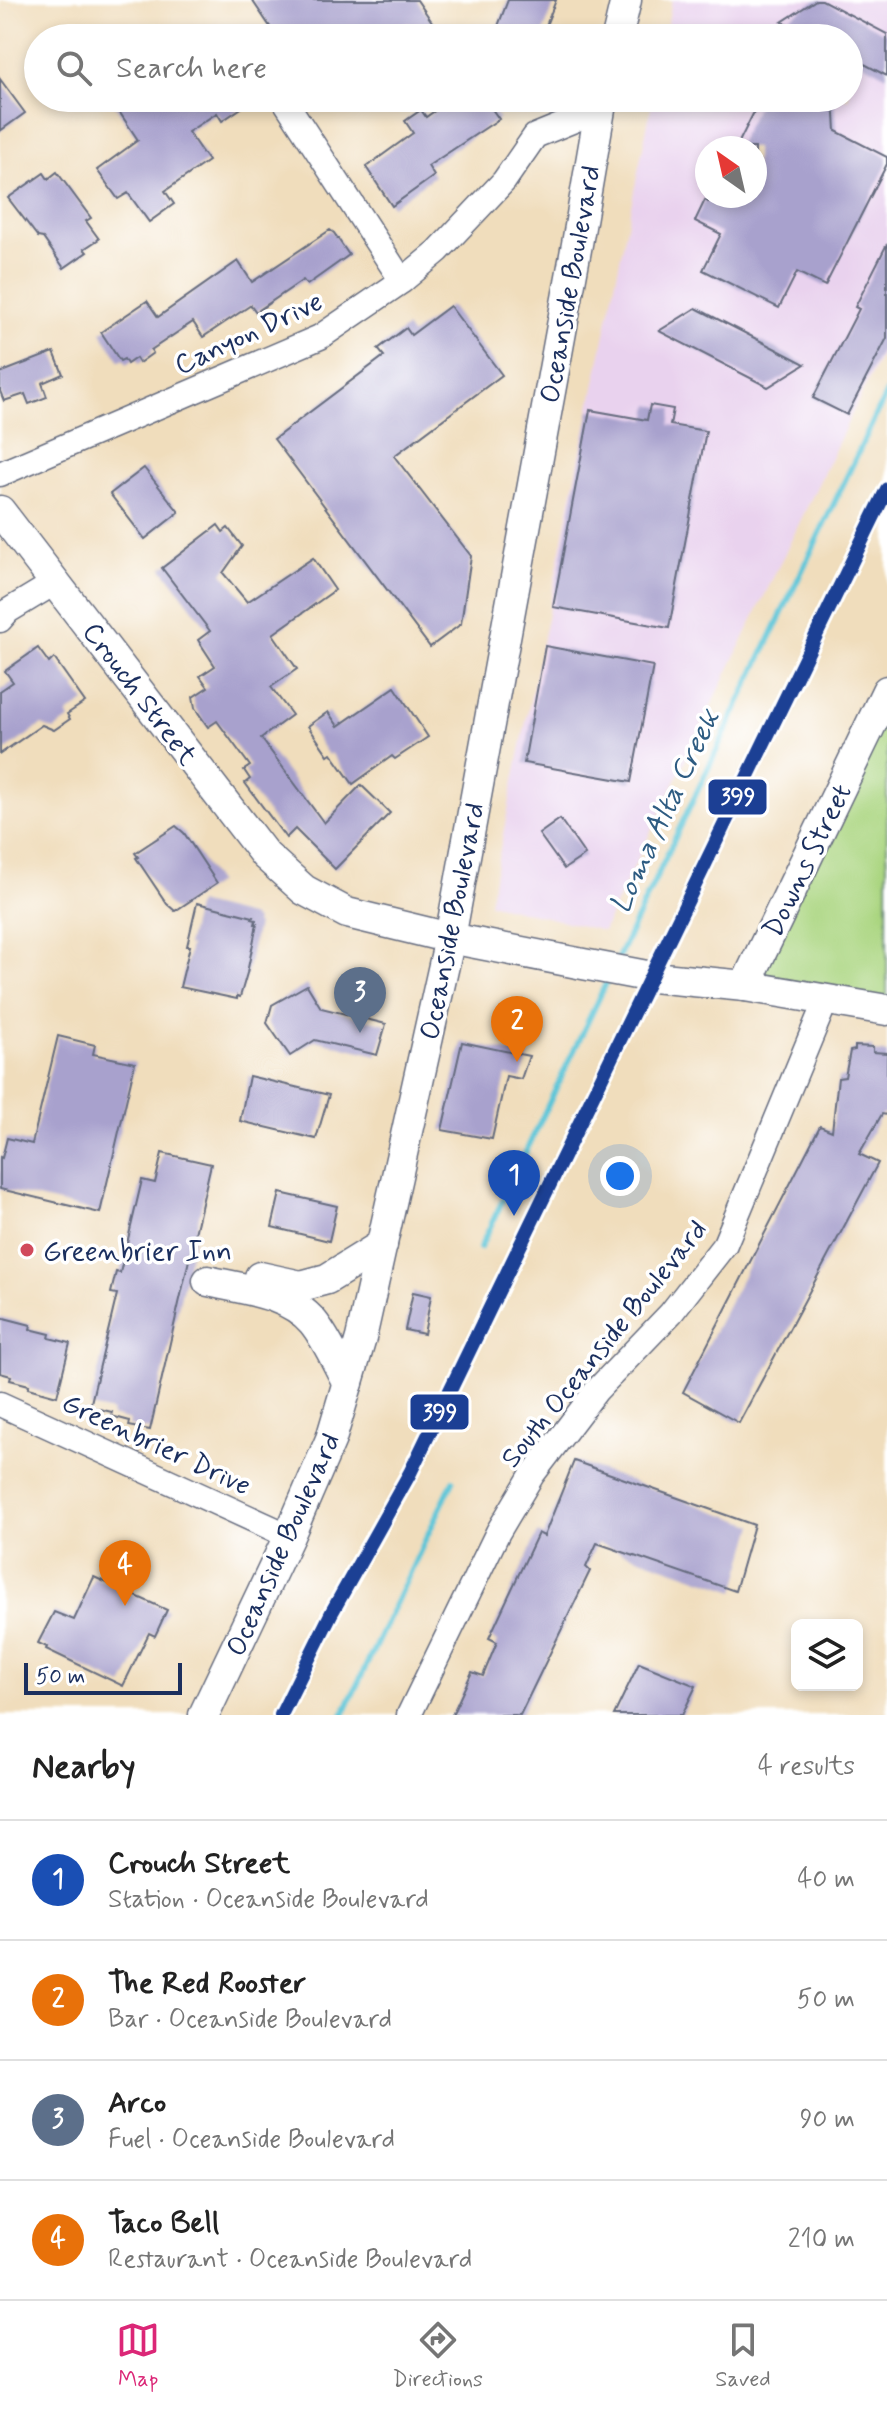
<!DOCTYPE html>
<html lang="en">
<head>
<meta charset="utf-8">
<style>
  :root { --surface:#fff; --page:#f6f6f6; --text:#222; --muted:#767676; --line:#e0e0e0; --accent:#db2777 }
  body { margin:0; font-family:Mynerve,sans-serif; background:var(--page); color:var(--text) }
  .controls { position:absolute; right:24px; bottom:24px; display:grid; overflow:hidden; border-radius:12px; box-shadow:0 4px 12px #0003 }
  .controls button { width:72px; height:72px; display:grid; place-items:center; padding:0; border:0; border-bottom:2px solid var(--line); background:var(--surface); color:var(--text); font:40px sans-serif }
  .compass { position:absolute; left:695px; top:136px; width:72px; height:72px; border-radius:50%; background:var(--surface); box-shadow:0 4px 12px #0003; rotate:326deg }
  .scale { position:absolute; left:24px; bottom:20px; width:158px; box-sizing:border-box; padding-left:8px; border:4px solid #1b2f5e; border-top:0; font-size:22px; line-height:28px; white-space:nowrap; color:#1b2f5e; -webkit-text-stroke:6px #fff; paint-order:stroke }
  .you { position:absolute; left:620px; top:1176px; width:28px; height:28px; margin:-20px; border:6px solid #fff; border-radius:50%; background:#1a73e8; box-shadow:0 0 0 12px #1a73e833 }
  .badge { display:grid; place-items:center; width:52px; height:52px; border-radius:50%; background:var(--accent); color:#fff; font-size:26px; font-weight:700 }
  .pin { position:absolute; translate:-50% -66px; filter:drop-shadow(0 2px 4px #0008) }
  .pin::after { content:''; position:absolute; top:42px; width:28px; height:24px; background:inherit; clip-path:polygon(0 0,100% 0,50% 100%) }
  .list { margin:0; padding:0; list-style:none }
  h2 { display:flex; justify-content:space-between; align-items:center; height:104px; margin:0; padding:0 32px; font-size:34px }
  h2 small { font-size:26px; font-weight:400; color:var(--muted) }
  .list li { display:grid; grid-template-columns:52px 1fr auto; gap:24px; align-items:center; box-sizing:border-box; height:120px; padding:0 32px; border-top:2px solid var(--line) }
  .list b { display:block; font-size:30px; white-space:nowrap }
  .list p { margin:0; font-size:26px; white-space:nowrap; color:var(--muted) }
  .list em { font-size:26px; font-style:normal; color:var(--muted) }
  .icon { flex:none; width:44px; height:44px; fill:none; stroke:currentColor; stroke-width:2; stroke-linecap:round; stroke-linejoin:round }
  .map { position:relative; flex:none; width:887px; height:1715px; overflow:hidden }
  .search { position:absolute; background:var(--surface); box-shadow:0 4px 12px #0003; left:24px; right:24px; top:24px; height:88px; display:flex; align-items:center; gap:20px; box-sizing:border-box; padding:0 28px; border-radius:44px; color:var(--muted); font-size:30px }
  .sheet { height:584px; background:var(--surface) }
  nav { display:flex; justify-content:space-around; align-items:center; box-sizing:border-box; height:112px; border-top:2px solid var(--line); background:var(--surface); font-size:22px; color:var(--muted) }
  nav a { display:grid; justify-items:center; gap:4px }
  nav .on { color:var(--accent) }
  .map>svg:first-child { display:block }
</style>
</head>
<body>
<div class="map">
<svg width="887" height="1715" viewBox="0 0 887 1715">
  <rect width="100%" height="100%" fill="#fff"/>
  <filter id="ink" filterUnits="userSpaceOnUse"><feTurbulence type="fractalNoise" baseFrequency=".0125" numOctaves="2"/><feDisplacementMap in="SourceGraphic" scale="16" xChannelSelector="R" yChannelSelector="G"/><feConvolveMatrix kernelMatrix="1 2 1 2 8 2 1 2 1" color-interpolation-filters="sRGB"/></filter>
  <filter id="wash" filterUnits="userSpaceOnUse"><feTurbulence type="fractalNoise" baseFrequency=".006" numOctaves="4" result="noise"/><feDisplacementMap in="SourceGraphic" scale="32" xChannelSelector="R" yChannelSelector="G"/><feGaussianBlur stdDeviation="1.8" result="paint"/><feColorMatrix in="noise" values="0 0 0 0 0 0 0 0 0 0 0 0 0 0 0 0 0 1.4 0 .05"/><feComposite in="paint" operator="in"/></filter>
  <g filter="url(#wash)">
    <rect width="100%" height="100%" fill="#f0ddbc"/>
    <path fill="#e9d2ee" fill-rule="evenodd" d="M 672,0 L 887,0 L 887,341 L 603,931 L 489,903 L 653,98 L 849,98 L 849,38 L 665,38 ZM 707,148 L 755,148 L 755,196 L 707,196 Z"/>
    <polygon fill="#aad580" stroke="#62826f" stroke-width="2" points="887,691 887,1011 745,986"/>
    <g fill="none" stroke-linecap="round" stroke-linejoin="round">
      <g stroke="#5bc5d7" stroke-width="6">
        <polyline points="617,960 887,392"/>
        <polyline points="480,1248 609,977"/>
        <polyline points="343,1715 453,1481"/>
      </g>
    </g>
    <g id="blocks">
      <g fill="#a8a1cd">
        <polygon points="252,0 417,0 443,38 419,38 408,23 387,38 353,38 345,26 327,38 282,38 276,29 273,31"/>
        <polygon points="508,0 556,0 541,38 504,38 495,34"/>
        <polygon points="816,0 822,0 887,34 887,76 849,56 849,38 814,38 782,22"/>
        <polygon points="0,79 25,113 0,131"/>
        <polygon points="110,98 256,98 222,121 217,113 188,132 208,161 165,191 174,204 149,222 128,193 118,199 97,170 138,140"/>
        <polygon points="453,98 484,98 499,119 428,166 434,176 392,206 366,167 413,133 405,121 421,110 426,117"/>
        <polygon points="761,98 834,98 836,131 887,157 887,164 825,286 797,272 779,308 703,270 721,234 695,221 705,200 708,202 711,196 755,196 755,148 736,148"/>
        <polygon points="57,172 91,218 86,221 99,239 84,249 87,252 64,268 43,238 38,237 8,198 44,173 48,179"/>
        <polygon points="330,230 334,233 349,255 307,285 303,280 256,312 251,305 203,337 193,322 151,350 153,353 139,363 136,358 127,364 124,359 120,361 101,332 147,301 158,317 238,261 252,282"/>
        <polygon points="887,244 887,338 847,415 813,398 859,309 855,307"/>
        <polygon points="450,306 502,375 394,456 471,556 461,624 430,647 274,439 384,356 378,349 406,328 411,335"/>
        <polygon points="696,308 772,347 805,364 768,387 659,331"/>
        <polygon points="54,352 63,374 42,383 47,397 29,404 25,394 4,401 0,391 0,373"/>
        <polygon points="650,405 673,409 670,425 706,431 669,628 553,607 590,410 647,420"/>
        <polygon points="144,468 179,512 145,539 110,494"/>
        <polygon points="218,525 223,532 228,528 242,546 223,573 247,602 313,558 335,590 273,634 297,669 271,687 292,715 261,738 324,823 361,785 390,813 335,869 295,829 286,838 245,783 250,779 244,770 250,766 217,721 208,727 195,708 193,697 208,687 200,676 215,666 198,640 210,631 162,568"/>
        <polygon points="545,646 653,666 631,782 524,763"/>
        <polygon points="38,648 49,663 54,658 85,702 67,714 70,719 54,730 42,725 0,754 0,691 13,682 5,671"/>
        <polygon points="395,687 428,737 395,759 392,756 353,784 331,753 328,755 308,726 328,712 338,726"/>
        <polygon points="560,819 585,855 564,869 539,834"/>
        <polygon points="176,826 184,833 217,883 175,911 167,904 136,858 138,857 135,853"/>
        <polygon points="197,903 253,917 252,919 256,920 255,924 257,924 247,973 240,997 237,996 237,999 180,987 190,946 187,946"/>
        <polygon points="307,985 321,1008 386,1024 377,1055 315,1040 290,1056 267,1023 272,1005"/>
        <polygon points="58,1036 95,1045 93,1054 135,1063 100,1213 0,1189 0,1157 2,1158 7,1138 32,1144"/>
        <polygon points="462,1042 529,1056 521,1079 506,1076 492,1139 442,1130"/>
        <polygon points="855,1046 873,1047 873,1052 887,1053 887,1115 882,1114 859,1154 878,1163 739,1423 683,1392 820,1126 832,1131 838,1078 845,1077 850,1051 855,1050"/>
        <polygon points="249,1076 329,1095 316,1139 240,1121"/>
        <polygon points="162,1153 211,1164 150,1430 129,1426 130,1421 111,1416 112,1412 90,1407 117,1294 111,1293 116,1272 120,1273 142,1180 155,1183"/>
        <polygon points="280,1193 337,1206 329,1241 272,1227"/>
        <polygon points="413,1292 431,1296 424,1334 405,1330"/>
        <polygon points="0,1317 31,1325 30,1329 50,1334 49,1338 70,1343 57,1396 28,1388 29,1385 10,1380 11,1376 0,1373"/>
        <polygon points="574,1461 754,1525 735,1591 597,1543 586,1567 590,1571 520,1715 452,1715 472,1672 483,1676 497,1642 489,1638 538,1533 544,1536"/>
        <polygon points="94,1577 167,1610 155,1636 149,1633 123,1686 46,1649 47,1647 38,1643 54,1612 74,1620"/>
        <polygon points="639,1663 696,1686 682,1715 614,1715"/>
      </g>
    </g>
  </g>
  <g filter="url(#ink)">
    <use href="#blocks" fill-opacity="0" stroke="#666c7f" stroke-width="2"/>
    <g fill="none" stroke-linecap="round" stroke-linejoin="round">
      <defs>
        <g id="minor">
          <polyline points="283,98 402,281"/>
          <polyline points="0,474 320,337 402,281 438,251 504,181 535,136 599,110"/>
          <polyline points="0,620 8,611 56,582"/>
          <polyline points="0,1404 289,1536"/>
          <polyline points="409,1715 498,1532 532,1475 596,1391 671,1313 725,1244 826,1000"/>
        </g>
        <g id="major">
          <polyline points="617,38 626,0"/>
          <polyline points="0,511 265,855 304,890 347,913 450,938 583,964 652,977 745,986 887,1010"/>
          <polyline points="745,986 887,691"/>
          <polyline points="260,1277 301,1286 327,1279 382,1245"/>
          <path d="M 208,1281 C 242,1289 289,1293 313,1322 C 327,1339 337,1363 348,1383"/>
          <polyline points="204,1715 289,1536 331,1439 361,1338 450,938 577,244 602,98"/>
        </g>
      </defs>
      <use href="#minor" stroke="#666c7f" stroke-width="27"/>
      <use href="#major" stroke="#666c7f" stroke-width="33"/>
      <use href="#minor" stroke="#fff" stroke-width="24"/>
      <use href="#major" stroke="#fff" stroke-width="30"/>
      <defs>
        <polyline id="rail-1" points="281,1715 332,1612 410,1473 887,489"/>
      </defs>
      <use href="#rail-1" stroke="#fff" stroke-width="20"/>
      <use href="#rail-1" stroke="#1c3f94" stroke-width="14"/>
    </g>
  </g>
  <circle fill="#d1495b" stroke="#fff" stroke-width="3" cx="27" cy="1250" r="8"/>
  <g text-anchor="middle" stroke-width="7" stroke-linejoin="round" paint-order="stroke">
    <g font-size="28" fill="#1b2f5e" stroke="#fff">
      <text transform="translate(569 284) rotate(-80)" y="10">Oceanside Boulevard</text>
      <text transform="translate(248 332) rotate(-25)" y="10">Canyon Drive</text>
      <text transform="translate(141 693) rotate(53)" y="10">Crouch Street</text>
      <text transform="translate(806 860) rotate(-64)" y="10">Downs Street</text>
      <text transform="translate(451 921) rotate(-79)" y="10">Oceanside Boulevard</text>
      <text transform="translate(603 1343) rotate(-51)" y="10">South Oceanside Boulevard</text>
      <text transform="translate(157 1443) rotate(25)" y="10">Greenbrier Drive</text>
      <text transform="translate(282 1544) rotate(-66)" y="10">Oceanside Boulevard</text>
    </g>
    <g font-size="28" fill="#1b2f5e" stroke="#fff" text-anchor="start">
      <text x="43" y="1260">Greenbrier Inn</text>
    </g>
    <g font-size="30" font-style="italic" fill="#2e5c82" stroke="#fff">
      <text transform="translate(664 811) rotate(-65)" y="10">Loma Alta Creek</text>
    </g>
  </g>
  <g stroke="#fff" stroke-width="3">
    <rect x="707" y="778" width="61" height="38" rx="8" fill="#1c3f94"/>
    <rect x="409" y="1393" width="61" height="38" rx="8" fill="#1c3f94"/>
  </g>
  <g font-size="22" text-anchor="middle" font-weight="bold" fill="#fff">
    <text x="738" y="804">399</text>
    <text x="440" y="1420">399</text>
  </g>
</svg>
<div class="controls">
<button><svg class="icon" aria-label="layers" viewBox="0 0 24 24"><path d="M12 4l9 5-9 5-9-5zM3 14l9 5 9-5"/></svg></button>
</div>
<svg class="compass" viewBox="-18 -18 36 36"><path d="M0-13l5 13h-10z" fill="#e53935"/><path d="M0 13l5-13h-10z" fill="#767676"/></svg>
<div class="scale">50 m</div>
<div class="you"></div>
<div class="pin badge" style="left:514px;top:1216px;background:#1a4fb4">1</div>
<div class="pin badge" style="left:517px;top:1062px;background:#e8710a">2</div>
<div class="pin badge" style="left:360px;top:1033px;background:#5c6f8a">3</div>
<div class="pin badge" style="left:125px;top:1606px;background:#e8710a">4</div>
<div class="search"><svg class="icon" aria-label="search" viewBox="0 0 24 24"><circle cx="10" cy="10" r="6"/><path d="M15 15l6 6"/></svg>Search here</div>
</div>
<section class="sheet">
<h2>Nearby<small>4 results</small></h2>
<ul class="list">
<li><span class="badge" style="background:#1a4fb4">1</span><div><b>Crouch Street</b><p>Station · Oceanside Boulevard</p></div><em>40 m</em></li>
<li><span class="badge" style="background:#e8710a">2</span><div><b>The Red Rooster</b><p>Bar · Oceanside Boulevard</p></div><em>50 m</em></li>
<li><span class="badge" style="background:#5c6f8a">3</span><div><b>Arco</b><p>Fuel · Oceanside Boulevard</p></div><em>90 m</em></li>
<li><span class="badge" style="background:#e8710a">4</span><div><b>Taco Bell</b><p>Restaurant · Oceanside Boulevard</p></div><em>210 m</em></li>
</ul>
</section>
<nav>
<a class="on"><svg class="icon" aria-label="map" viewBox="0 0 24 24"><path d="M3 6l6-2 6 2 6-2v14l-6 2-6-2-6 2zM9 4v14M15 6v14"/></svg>Map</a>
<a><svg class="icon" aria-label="directions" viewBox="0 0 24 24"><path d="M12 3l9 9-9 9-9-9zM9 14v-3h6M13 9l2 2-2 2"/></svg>Directions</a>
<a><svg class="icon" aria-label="saved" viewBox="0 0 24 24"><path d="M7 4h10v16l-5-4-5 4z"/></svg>Saved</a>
</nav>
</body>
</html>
